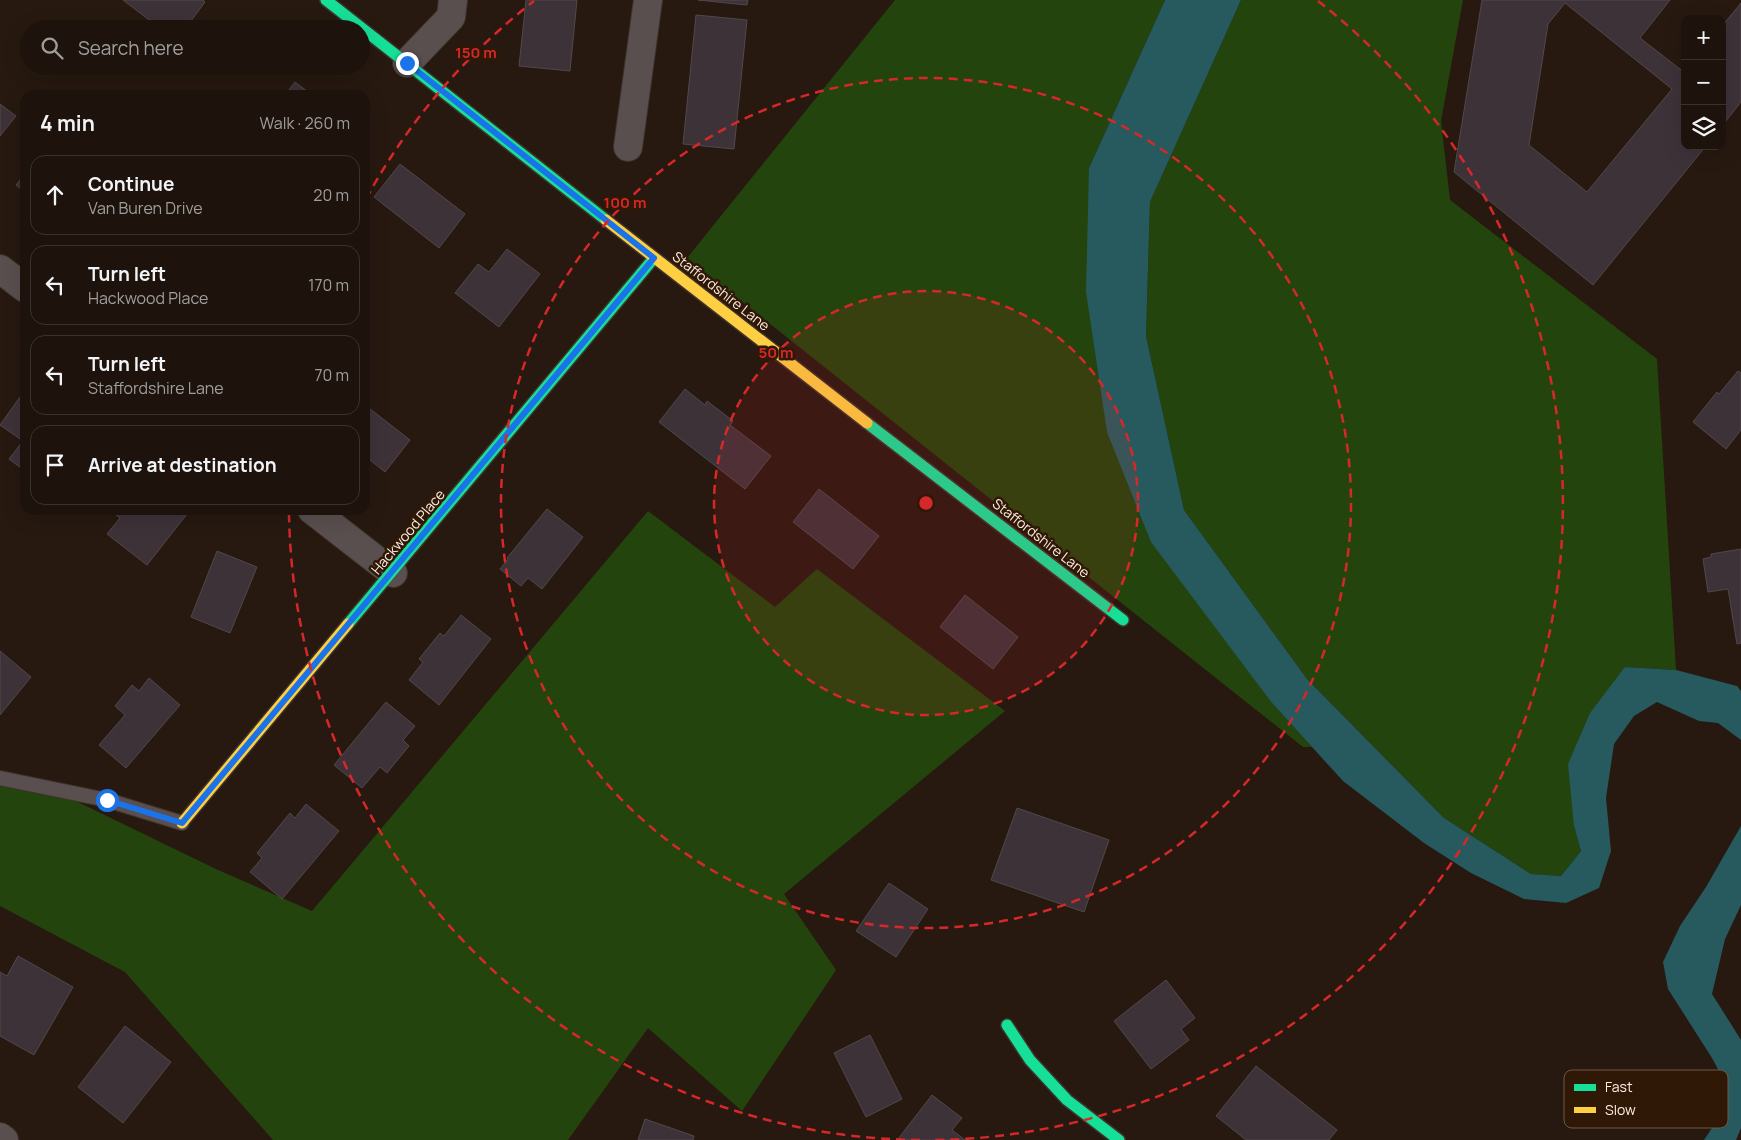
<!DOCTYPE html>
<html lang="en">
<head>
<meta charset="utf-8">
<style>
  :root { --surface:#1d130c; --page:#251c15; --text:#f1f3f6; --muted:#a09e9d; --line:#3b322d }
  body { margin:0; font-family:Manrope,sans-serif; background:var(--page); color:var(--text) }
  .controls { position:absolute; right:15px; top:15px; display:grid; overflow:hidden; border-radius:10px; box-shadow:0 5px 20px #0002 }
  .controls button { width:45px; height:45px; display:grid; place-items:center; padding:0; border:0; border-bottom:1px solid var(--line); background:var(--surface); color:var(--text); font:25px sans-serif }
  .stop { position:absolute; width:15px; height:15px; margin:-11px; border:4px solid #1a73e8; border-radius:50%; background:#fff }
  .stop.end { background:#1a73e8; border-color:#fff; box-shadow:0 1px 5px #0008 }
  .list { margin:0; padding:0; list-style:none }
  h2 { display:flex; justify-content:space-between; align-items:center; height:65px; margin:0; padding:0 20px; font-size:21px }
  h2 small { font-size:16px; font-weight:400; color:var(--muted) }
  .list li { display:grid; grid-template-columns:32px 1fr auto; gap:15px; align-items:center; box-sizing:border-box; height:80px; margin:0 10px 10px; padding:0 10px; border:1px solid var(--line); border-radius:15px }
  .list b { display:block; font-size:19px; white-space:nowrap }
  .list p { margin:0; font-size:16px; white-space:nowrap; color:var(--muted) }
  .list em { font-size:16px; font-style:normal; color:var(--muted) }
  .icon { flex:none; width:28px; height:28px; fill:none; stroke:currentColor; stroke-width:2; stroke-linecap:round; stroke-linejoin:round }
  .map { position:relative; flex:none; width:1741px; height:1140px; overflow:hidden }
  .search { position:absolute; background:var(--surface); box-shadow:0 5px 20px #0002; left:20px; top:20px; width:350px; height:55px; display:flex; align-items:center; gap:12px; box-sizing:border-box; padding:0 18px; border-radius:28px; color:var(--muted); font-size:19px }
  .panel { position:absolute; background:var(--surface); box-shadow:0 5px 20px #0002; left:20px; top:90px; width:350px; height:425px; border-radius:15px }
  .map>svg:first-child { display:block }
</style>
</head>
<body>
<div class="map">
<svg width="1741" height="1140" viewBox="0 0 1741 1140">
  <rect width="100%" height="100%" fill="#271910"/>
  <g fill="#24440d">
    <polygon points="895,0 1165,0 1089,168 1107,432 1272,703 1312,747 1303,747 687,258"/>
    <polygon points="1241,0 1463,0 1441,121 1450,200 1657,359 1676,670 1625,667 1574,826 1581,851 1561,876 1531,874 1444,818 1307,679 1184,510 1146,336 1150,202"/>
    <polygon points="648,511 775,607 817,569 1005,711 784,894 836,970 742,1111 648,1028 568,1140 273,1140 125,972 0,906 0,772 22,775 218,870 312,911"/>
  </g>
  <g fill="#265a5f">
    <polygon points="1165,0 1241,0 1150,202 1146,336 1184,510 1307,679 1444,818 1531,874 1561,876 1581,851 1574,826 1568,764 1590,713 1625,667 1676,670 1737,686 1741,691 1741,740 1718,723 1699,721 1657,702 1634,716 1614,744 1606,798 1611,851 1599,888 1566,903 1524,899 1471,873 1424,843 1343,781 1272,703 1151,542 1107,432 1086,292 1089,168"/>
    <polygon points="1741,826 1741,905 1725,939 1712,994 1741,1040 1741,1128 1736,1140 1704,1140 1724,1110 1725,1082 1712,1058 1668,989 1663,962 1680,926 1706,887"/>
  </g>
  <g fill="#3e3239" stroke="#51484a" fill-rule="evenodd">
    <polygon points="123,0 203,0 205,2 185,29 161,29"/>
    <polygon points="526,0 577,0 570,71 519,66"/>
    <polygon points="698,0 748,0 747,5"/>
    <path d="M 1482,0 L 1670,0 L 1640,38 L 1685,73 L 1685,146 L 1706,146 L 1593,285 L 1454,172 ZM 1565,3 L 1672,89 L 1587,192 L 1529,145 L 1548,24 Z"/>
    <polygon points="1741,3 1741,102 1722,126 1722,26"/>
    <polygon points="696,15 747,20 734,149 683,144"/>
    <polygon points="295,82 312,95 285,95"/>
    <polygon points="0,104 16,116 0,136"/>
    <polygon points="400,164 465,214 439,248 374,197"/>
    <polygon points="25,174 25,192 16,185"/>
    <polygon points="507,249 540,274 499,327 455,293 478,264 489,272"/>
    <polygon points="1738,371 1741,373 1741,430 1726,449 1693,422 1717,392 1719,394"/>
    <polygon points="685,389 705,405 707,401 733,421 730,425 771,456 745,489 659,422"/>
    <polygon points="25,390 25,471 9,459 23,441 0,425"/>
    <polygon points="365,405 410,440 385,472 365,456"/>
    <polygon points="819,489 879,536 853,569 793,522"/>
    <polygon points="547,509 583,537 542,589 528,578 521,586 500,569 508,559 507,558"/>
    <polygon points="110,510 182,510 187,514 147,565 107,534 120,518"/>
    <polygon points="1741,549 1741,643 1737,644 1728,589 1708,592 1703,559 1711,557 1711,554"/>
    <polygon points="217,551 257,567 230,633 191,617"/>
    <polygon points="965,595 1018,637 993,669 940,627"/>
    <polygon points="461,615 491,639 439,705 409,680 423,662 419,659 440,633 444,636"/>
    <polygon points="0,651 31,677 0,715"/>
    <polygon points="149,678 180,705 126,768 99,745 125,715 115,706 132,685 139,691"/>
    <polygon points="386,702 415,726 403,740 409,746 387,773 380,767 362,788 334,765"/>
    <polygon points="306,804 339,831 282,899 250,872 262,858 257,853 290,813 295,818"/>
    <polygon points="1017,808 1109,840 1084,912 991,880"/>
    <polygon points="889,883 928,909 896,957 856,931"/>
    <polygon points="18,956 73,987 34,1055 0,1036 0,972 7,976"/>
    <polygon points="1166,980 1195,1018 1181,1029 1189,1040 1151,1069 1114,1021"/>
    <polygon points="125,1026 171,1062 123,1123 78,1087"/>
    <polygon points="870,1035 902,1099 866,1117 834,1053"/>
    <polygon points="1256,1066 1337,1130 1329,1140 1246,1140 1216,1116"/>
    <polygon points="932,1095 962,1118 952,1130 965,1140 900,1140 898,1139"/>
    <polygon points="645,1119 694,1136 693,1140 638,1140"/>
  </g>
  <g fill="none" stroke-linecap="round" stroke-linejoin="round">
    <defs>
      <polyline id="lane" points="0,778 107,800 182,823"/>
      <g id="street">
        <polyline points="407,63 451,17 453,0"/>
        <polyline points="628,147 648,0"/>
        <polyline points="0,269 25,288"/>
        <polyline points="312,510 393,573"/>
        <polyline points="0,1137 4,1140"/>
      </g>
      <g id="fast">
        <polyline points="326,0 606,220"/>
        <polyline points="867,423 1123,620"/>
        <polyline points="348,624 654,258"/>
        <polyline points="1007,1025 1030,1060 1067,1100 1119,1140"/>
      </g>
      <g id="slow">
        <polyline points="606,220 867,423"/>
        <polyline points="182,823 348,624"/>
      </g>
    </defs>
    <use href="#lane" stroke="#3f332b" stroke-width="16"/>
    <use href="#street" stroke="#3f332b" stroke-width="30"/>
    <use href="#fast" stroke="#3f332b" stroke-width="14"/>
    <use href="#slow" stroke="#3f332b" stroke-width="14"/>
    <use href="#lane" stroke="#5a4f4f" stroke-width="14"/>
    <use href="#street" stroke="#5a4f4f" stroke-width="28"/>
    <use href="#fast" stroke="#16e098" stroke-width="11"/>
    <use href="#slow" stroke="#ffcf43" stroke-width="11"/>
  </g>
  <g fill="none" stroke-linecap="round" stroke-linejoin="round">
    <polyline stroke="#1a73e8" stroke-width="6" points="107,800 182,823 654,258 407,63"/>
  </g>
  <circle cx="926" cy="503" r="212" fill="#d62828" fill-opacity=".12"/>
  <g fill="none" stroke="#d62828" stroke-width="2.5" stroke-dasharray="9 6">
    <circle cx="926" cy="503" r="212"/>
    <circle cx="926" cy="503" r="425"/>
    <path d="M920 1140A637 637 0 0 1 289 514M366 199A637 637 0 0 1 534 1M1318 1A637 637 0 0 1 932 1140"/>
  </g>
  <g text-anchor="middle" stroke-width="5" stroke-linejoin="round" paint-order="stroke">
    <g font-size="14" fill="#feede2" stroke="#301807">
      <text transform="translate(721 291) rotate(38)" y="5">Staffordshire Lane</text>
      <text transform="translate(408 532) rotate(-50)" y="5">Hackwood Place</text>
      <text transform="translate(1041 538) rotate(38)" y="5">Staffordshire Lane</text>
    </g>
  </g>
  <rect x="1564" y="1070" width="164" height="58" rx="8" fill="#301807" stroke="#6e5849" stroke-width="1"/>
  <rect x="1574" y="1084" width="22" height="7" fill="#16e098"/>
  <rect x="1574" y="1107" width="22" height="6" fill="#ffcf43"/>
  <g font-size="14" fill="#feede2">
    <text x="1605" y="1092">Fast</text>
    <text x="1605" y="1115">Slow</text>
  </g>
  <circle cx="926" cy="503" r="8" fill="#d62828" stroke="#301807" stroke-width="2.5"/>
  <g font-size="15" text-anchor="middle" font-weight="bold" fill="#d62828" stroke="#301807" stroke-width="5" stroke-linejoin="round" paint-order="stroke">
    <text x="476" y="58">150 m</text>
    <text x="625" y="208">100 m</text>
    <text x="776" y="358">50 m</text>
  </g>
</svg>
<div class="controls">
<button>+</button>
<button>−</button>
<button><svg class="icon" aria-label="layers" viewBox="0 0 24 24"><path d="M12 4l9 5-9 5-9-5zM3 14l9 5 9-5"/></svg></button>
</div>
<div class="stop" style="left:107px;top:800px"></div>
<div class="stop end" style="left:407px;top:63px"></div>
<div class="search"><svg class="icon" aria-label="search" viewBox="0 0 24 24"><circle cx="10" cy="10" r="6"/><path d="M15 15l6 6"/></svg>Search here</div>
<section class="panel">
<h2>4 min<small>Walk · 260 m</small></h2>
<ul class="list">
<li><svg class="icon" aria-label="ahead" viewBox="0 0 24 24"><path d="M12 20V5M6 11l6-6 6 6"/></svg><div><b>Continue</b><p>Van Buren Drive</p></div><em>20 m</em></li>
<li><svg class="icon" aria-label="left" viewBox="0 0 24 24"><path d="M17 20v-9H6M10 6l-5 5 5 5"/></svg><div><b>Turn left</b><p>Hackwood Place</p></div><em>170 m</em></li>
<li><svg class="icon" aria-label="left" viewBox="0 0 24 24"><path d="M17 20v-9H6M10 6l-5 5 5 5"/></svg><div><b>Turn left</b><p>Staffordshire Lane</p></div><em>70 m</em></li>
<li><svg class="icon" aria-label="arrive" viewBox="0 0 24 24"><path d="M6 21V4h12l-3 4 3 4H6"/></svg><div><b>Arrive at destination</b></div></li>
</ul>
</section>
</div>
</body>
</html>
